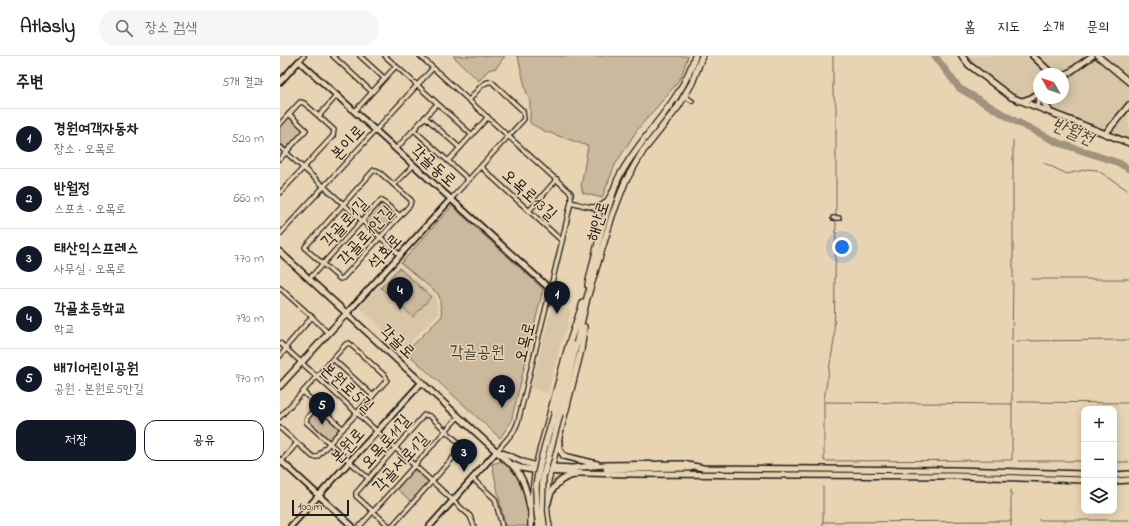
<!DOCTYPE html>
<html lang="ko">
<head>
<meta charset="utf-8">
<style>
  :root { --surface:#fff; --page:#f6f6f6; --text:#202124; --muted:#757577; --line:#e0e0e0; --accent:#111827 }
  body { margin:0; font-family:"Indie Flower","Poor Story",sans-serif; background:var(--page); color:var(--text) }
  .controls { position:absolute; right:12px; bottom:12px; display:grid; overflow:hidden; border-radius:8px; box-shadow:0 2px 10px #0003 }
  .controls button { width:36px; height:36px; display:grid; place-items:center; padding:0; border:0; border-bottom:1px solid var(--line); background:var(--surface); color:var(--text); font:20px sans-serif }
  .compass { position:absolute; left:753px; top:12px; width:36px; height:36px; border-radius:50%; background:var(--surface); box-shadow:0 2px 10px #0003; rotate:310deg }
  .scale { position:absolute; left:12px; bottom:10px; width:57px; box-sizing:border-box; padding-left:4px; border:2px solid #1c1c1c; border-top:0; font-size:11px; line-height:14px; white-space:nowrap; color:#1c1c1c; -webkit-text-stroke:3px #e8d4b2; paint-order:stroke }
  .you { position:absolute; left:562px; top:191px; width:14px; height:14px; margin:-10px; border:3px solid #fff; border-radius:50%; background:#1a73e8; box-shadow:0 0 0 6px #1a73e833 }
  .badge { display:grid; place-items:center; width:26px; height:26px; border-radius:50%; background:var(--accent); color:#fff; font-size:13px; font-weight:700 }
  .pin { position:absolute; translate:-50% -33px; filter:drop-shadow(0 1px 2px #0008) }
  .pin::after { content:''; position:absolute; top:21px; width:14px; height:12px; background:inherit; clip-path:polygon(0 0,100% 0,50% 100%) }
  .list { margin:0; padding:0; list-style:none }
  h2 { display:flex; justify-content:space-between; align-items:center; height:52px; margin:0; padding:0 16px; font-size:17px }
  h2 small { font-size:13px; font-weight:400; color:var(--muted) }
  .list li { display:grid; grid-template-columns:26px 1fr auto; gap:12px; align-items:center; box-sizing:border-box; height:60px; padding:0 16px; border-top:1px solid var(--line) }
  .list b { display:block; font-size:15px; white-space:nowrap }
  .list p { margin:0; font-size:13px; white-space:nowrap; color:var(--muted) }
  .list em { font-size:13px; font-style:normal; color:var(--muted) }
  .actions { display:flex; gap:8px; padding:12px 16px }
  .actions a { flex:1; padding:9px 0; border:1px solid var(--accent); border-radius:12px; text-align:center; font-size:14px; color:var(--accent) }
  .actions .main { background:var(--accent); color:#fff }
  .icon { flex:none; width:22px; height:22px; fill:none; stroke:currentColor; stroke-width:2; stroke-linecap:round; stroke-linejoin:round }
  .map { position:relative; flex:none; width:849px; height:470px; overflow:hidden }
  header { display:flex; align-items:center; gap:24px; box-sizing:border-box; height:56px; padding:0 20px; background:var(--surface); border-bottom:1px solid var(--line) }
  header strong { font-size:19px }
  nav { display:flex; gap:22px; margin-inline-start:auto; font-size:14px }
  .search { width:280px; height:36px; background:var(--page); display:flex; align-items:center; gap:10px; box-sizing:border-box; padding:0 14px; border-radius:22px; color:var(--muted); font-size:15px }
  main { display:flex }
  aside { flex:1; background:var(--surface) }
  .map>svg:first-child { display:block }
</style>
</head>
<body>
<header>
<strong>Atlasly</strong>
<div class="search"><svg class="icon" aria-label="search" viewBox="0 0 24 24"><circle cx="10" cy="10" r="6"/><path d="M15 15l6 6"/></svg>장소 검색</div>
<nav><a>홈</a><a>지도</a><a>소개</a><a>문의</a></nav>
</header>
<main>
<aside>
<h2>주변<small>5개 결과</small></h2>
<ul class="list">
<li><span class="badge">1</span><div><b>경원여객자동차</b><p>장소 · 오목로</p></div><em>520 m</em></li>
<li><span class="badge">2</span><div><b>반월정</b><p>스포츠 · 오목로</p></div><em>660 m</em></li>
<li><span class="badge">3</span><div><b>태산익스프레스</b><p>사무실 · 오목로</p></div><em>770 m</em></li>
<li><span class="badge">4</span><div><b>각골초등학교</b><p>학교</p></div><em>790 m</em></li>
<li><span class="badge">5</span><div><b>배기어린이공원</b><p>공원 · 본원로5안길</p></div><em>970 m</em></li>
</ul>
<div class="actions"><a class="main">저장</a><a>공유</a></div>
</aside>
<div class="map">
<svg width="849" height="470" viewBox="0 0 849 470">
  <rect width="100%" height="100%" fill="#e8d4b2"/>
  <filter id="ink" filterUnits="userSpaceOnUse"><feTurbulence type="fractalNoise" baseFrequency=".025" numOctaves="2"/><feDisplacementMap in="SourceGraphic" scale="8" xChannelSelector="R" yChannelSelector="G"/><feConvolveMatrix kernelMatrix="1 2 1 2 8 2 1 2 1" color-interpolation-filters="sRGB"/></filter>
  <g filter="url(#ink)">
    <g fill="#d9c6a7" fill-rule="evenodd">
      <path d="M 687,0 L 849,0 L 849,89 L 775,62 L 769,61 L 749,47 L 725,36 L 691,6 ZM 759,18 L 783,18 L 783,42 L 759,42 Z"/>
      <polygon points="119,209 155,240 158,258 133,283 131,287 123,293 79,251"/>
      <polygon points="272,250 291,254 287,272 281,285 268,337 251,332"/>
    </g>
    <g fill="#cbb99d" stroke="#746a5c">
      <polygon points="173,0 225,0 216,12 208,14 199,25"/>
      <polygon points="236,0 408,0 401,21 394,31 357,74 335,109 322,142 303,137 301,130 308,90 264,75 250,67 250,45 246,35 238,1"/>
      <polygon points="8,61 10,61 23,73 23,74 8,92 6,92 0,87 0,70"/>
      <polygon points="99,148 101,148 115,160 115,162 101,178 99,178 85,166 85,164"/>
      <polygon points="172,150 263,233 231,366 220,382 126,296 162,260 159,239 121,207"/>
      <polygon points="119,212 151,241 133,261 101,232"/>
      <polygon points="36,354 38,354 58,372 58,374 49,384 47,384 27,364"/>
      <polygon points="222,405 233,413 245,436 249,470 225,470 212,408"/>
      <polygon points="133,414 135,414 148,425 148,427 132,446 117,433"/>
    </g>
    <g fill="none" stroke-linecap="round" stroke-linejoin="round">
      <g stroke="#6b6356" stroke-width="1">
        <polyline points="553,0 553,38 556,49 556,161"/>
        <polyline points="764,107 787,118 808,113 817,114 849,135"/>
        <polyline points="556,164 554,285 544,343 544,405 732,404 732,289"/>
        <polyline points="733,222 733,84"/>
        <polyline points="751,223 849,223"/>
        <polyline points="732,284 733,225"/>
        <polyline points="737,285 849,284"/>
        <polyline points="545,346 732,348"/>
        <polyline points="738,346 849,347"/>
        <polyline points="738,405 804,405"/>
        <polyline points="834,406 849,406"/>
        <polyline points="758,464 849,464"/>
        <polyline points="543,466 731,465"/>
        <polyline points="543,470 543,431"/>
        <polyline points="731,470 731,434"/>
      </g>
      <polyline stroke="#a0927d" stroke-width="7" points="655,0 679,32 735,65 779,87 839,107 849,113"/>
      <g stroke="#bfaf94" stroke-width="4.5" stroke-dasharray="4.5 2" stroke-linecap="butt">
        <polyline points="298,414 326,413"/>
        <polyline points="267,430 272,424 284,416"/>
      </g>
      <defs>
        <g id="minor">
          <polyline points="53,0 92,36"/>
          <polyline points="80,0 104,22"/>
          <polyline points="105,0 192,79"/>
          <polyline points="140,0 291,137 291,146 282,185 238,366 234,375 217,395"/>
          <polyline points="19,5 24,0"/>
          <polyline points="404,40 412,45"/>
          <polyline points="75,55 116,10"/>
          <polyline points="39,60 57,39"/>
          <polyline points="145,61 180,92"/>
          <polyline points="0,68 20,46 24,47 54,74 53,80 0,137"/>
          <polyline points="134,74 189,124"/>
          <polyline points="0,91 120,199"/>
          <polyline points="116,93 157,48"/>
          <polyline points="0,103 26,74 9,58"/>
          <polyline points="168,105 208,61"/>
          <polyline points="201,111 282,185"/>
          <polygon points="94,114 98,115 131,144 130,149 63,222 60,223 27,194 25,191"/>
          <polyline points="114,129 134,109"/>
          <path d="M 171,143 L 244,63 L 243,55 L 212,26 C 203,24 195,38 189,44"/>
          <path d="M 291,146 C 300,148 315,155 323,148 C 327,146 329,141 331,137"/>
          <polyline points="312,151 316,154 320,159 319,170 320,177"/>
          <polyline points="249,155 277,123"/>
          <polyline points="553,162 559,162"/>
          <polyline points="0,178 153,12"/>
          <polyline points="29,223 101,144 120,160"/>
          <polyline points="0,232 32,261 5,292"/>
          <polyline points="32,261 48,277"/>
          <polyline points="0,287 190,460 194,470"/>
          <polyline points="0,300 6,293"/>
          <polyline points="53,303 93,340"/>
          <polyline points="23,336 63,373"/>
          <polyline points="37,349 27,362 26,366 89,423"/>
          <polyline points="0,361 66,288 69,287 106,321 107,324 37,401 33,401 0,372"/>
          <polyline points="0,407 17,387"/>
          <polyline points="192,422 215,443 222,470"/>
          <polyline points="80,470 179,360"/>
          <polyline points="109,470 76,440 76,437 144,359 150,360 181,389 181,393 112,470"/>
        </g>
        <g id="tertiary">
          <polyline points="0,26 19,5 270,233"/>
          <polyline points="67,257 171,143"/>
          <polyline points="0,404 72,470"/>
          <polyline points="11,470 142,326"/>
          <polyline points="150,470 217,395"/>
        </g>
        <g id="secondary">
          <polyline points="682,0 689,9 731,41 849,87"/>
          <polyline points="753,0 772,18"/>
          <polyline points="818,0 849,26"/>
          <polyline points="783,21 812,0"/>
          <polyline points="764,42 764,47 769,54"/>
          <polyline points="742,45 751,42 759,37"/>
          <polyline points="757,50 760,42"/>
          <polyline points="826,77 849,49"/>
          <polyline points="0,196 229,407 241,412 259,415"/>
          <polyline points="0,330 67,257"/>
          <polyline points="279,385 279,393 284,400 317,408"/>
          <polyline points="220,396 243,406 256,410 292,412 324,409 403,408 423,412 674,414 804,418"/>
          <path d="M 232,409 C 244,421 247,436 250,452"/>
          <polyline points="326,413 410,412"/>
          <polyline points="267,415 301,417 351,418 676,420 804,424"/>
          <polyline points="834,419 849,418"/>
          <polyline points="834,425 849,424"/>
          <path d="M 268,447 C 270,433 280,421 295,419"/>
        </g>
        <g id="primary">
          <path d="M 308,229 C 315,200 321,171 331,143 C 333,137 335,130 338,123 C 360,79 401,49 415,0"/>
          <polyline points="275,356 293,289"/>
          <polyline points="280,358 307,242 332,160 345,126 363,95 398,51 412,27 422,0"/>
          <polyline points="251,470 251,454 256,410 288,291 303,247"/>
          <path d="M 269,470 C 265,454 266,440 268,424 L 301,294 L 304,271"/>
        </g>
      </defs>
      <use href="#minor" stroke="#1c1c1c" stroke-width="6"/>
      <use href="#tertiary" stroke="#1c1c1c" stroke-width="8"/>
      <use href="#secondary" stroke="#1c1c1c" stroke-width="8"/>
      <use href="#primary" stroke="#1c1c1c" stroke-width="8"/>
      <use href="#minor" stroke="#e8d4b2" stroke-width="3.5"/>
      <use href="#tertiary" stroke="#e8d4b2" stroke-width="4.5"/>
      <use href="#secondary" stroke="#e8d4b2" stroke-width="5"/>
      <use href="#primary" stroke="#e8d4b2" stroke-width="5.5"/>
      <defs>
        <g id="primary-bridge">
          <path d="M 259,470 C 257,458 256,445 256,432 C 258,407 268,381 275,356"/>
          <polyline points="264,470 262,455 263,421 280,358"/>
        </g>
      </defs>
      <use href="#primary-bridge" stroke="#1c1c1c" stroke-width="8" stroke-linecap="butt"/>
      <use href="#primary-bridge" stroke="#e8d4b2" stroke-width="5.5"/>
    </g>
  </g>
  <g text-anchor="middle" stroke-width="3" stroke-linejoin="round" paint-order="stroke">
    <g font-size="17" fill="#1c1c1c" stroke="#e8d4b2">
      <text transform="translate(67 86) rotate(-47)" y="6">본이로</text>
      <text transform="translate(154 109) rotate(42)" y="6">각골동로</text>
      <text transform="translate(250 138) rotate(42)" y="6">오목로13길</text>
      <text transform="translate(317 165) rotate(-72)" y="6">해안로</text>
      <text transform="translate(64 166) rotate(-48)" y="6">각골로1길</text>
      <text transform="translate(85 179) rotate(-48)" y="6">각골로1안길</text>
      <text transform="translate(104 195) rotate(-47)" y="6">석호로</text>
      <text transform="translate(118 285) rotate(43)" y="6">각골로</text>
      <text transform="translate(244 286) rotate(-76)" y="6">오목로</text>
      <text transform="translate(68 331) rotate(42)" y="6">본원로5길</text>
      <text transform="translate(105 385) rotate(-49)" y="6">오목로11길</text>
      <text transform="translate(67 389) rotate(-48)" y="6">본원로</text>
      <text transform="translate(120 406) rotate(-48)" y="6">각골서로1길</text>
    </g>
    <g font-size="17" fill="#48433c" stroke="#e8d4b2">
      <text x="197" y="301">각골공원</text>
    </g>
    <g font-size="18" font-style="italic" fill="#4a453e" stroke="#e8d4b2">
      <text transform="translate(793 75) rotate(23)" y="6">반월천</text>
    </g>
  </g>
</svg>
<div class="controls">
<button>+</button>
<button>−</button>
<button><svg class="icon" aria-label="layers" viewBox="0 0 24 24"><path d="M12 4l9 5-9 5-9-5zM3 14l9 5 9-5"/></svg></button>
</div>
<svg class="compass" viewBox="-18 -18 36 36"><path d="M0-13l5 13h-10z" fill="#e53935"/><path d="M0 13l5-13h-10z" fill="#757577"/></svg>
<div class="scale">100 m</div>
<div class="you"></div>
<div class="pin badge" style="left:277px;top:258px">1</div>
<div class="pin badge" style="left:222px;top:352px">2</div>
<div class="pin badge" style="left:184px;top:416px">3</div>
<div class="pin badge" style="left:120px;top:254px">4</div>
<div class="pin badge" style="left:42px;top:369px">5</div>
</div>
</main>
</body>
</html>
